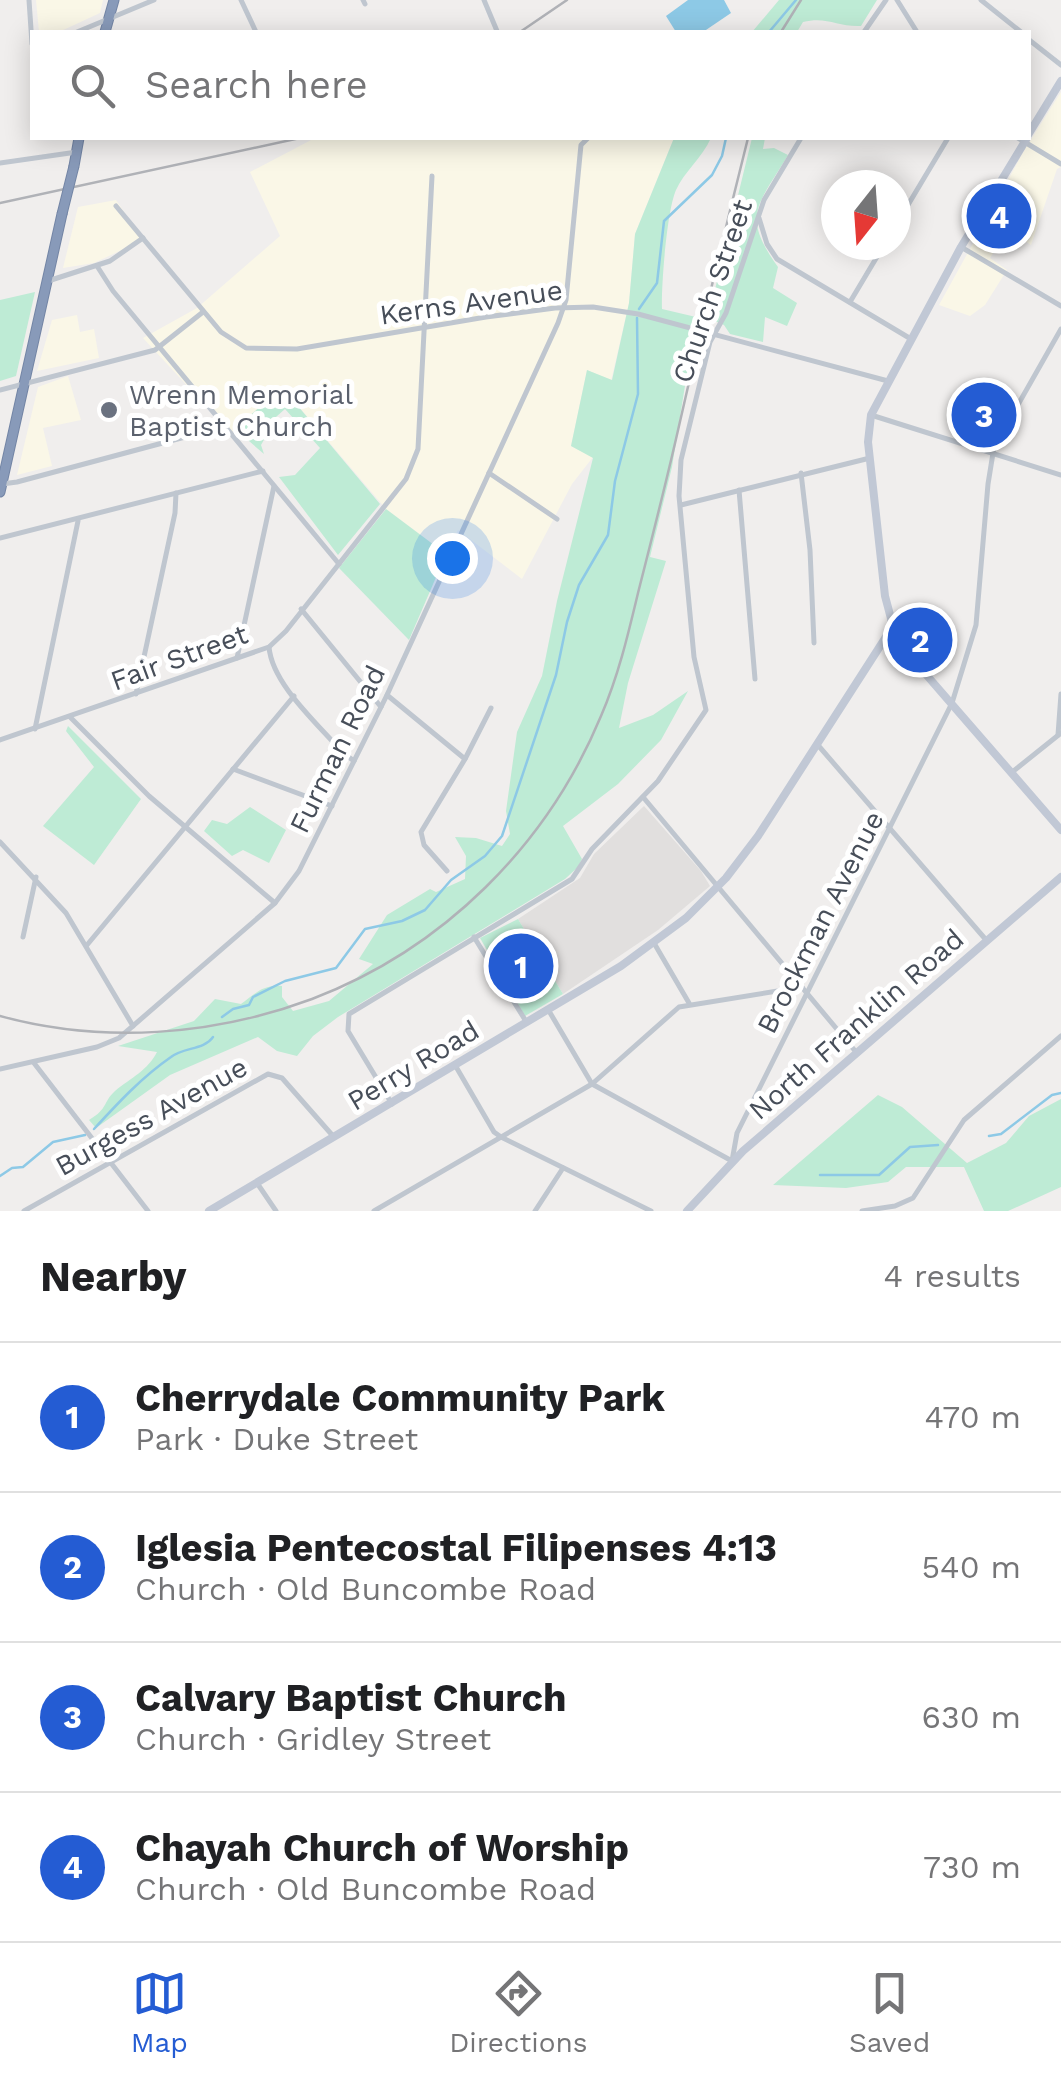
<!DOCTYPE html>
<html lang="en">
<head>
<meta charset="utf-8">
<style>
  :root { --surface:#fff; --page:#f6f6f6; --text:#202124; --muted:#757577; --line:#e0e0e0; --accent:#245cd3 }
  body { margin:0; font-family:"Work Sans",sans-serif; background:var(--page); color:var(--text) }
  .compass { position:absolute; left:821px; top:170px; width:90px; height:90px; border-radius:50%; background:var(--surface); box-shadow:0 5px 25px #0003; rotate:197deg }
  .you { position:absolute; left:452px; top:558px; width:35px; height:35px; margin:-25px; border:8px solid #fff; border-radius:50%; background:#1a73e8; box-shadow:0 0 0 15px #1a73e833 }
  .badge { display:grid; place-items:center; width:65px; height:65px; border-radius:50%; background:var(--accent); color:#fff; font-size:32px; font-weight:700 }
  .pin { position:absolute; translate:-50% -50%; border:5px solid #fff; box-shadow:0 2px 10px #0006 }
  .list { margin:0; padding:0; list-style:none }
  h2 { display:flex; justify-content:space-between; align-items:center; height:130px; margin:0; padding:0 40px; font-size:42px }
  h2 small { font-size:32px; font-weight:400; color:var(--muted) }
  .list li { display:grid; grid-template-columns:65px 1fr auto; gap:30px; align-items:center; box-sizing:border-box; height:150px; padding:0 40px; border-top:2px solid var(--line) }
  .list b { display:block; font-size:38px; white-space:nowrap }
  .list p { margin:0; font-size:32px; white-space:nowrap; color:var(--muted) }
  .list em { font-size:32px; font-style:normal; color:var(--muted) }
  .icon { flex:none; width:55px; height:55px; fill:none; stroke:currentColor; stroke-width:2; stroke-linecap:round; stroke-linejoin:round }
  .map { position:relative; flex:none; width:1061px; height:1211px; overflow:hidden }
  .search { position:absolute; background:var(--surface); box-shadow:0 5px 25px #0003; left:30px; right:30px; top:30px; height:110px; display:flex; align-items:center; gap:25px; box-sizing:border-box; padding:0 35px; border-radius:0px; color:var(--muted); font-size:38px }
  .sheet { height:730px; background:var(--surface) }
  nav { display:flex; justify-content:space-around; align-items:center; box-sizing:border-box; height:140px; border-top:2px solid var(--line); background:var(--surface); font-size:28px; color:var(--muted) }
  nav a { display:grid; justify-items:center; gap:5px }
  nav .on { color:var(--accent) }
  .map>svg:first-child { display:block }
</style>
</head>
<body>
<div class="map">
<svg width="1061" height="1211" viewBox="0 0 1061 1211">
  <rect width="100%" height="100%" fill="#f0eeed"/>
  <g fill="#faf7e7">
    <polygon points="36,0 103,0 100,13 59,32 39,32"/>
    <polygon points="1061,92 1061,167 1057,169 1031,245 1008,230 990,258 1007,270 985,305 970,316 939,305 1025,149"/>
    <polygon points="315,138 674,138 635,234 629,303 611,381 587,370 571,446 593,457 572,484 522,579 458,530 446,554 386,509 282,387 231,433 143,338 197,308 280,236 250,172"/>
    <polygon points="116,200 143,240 94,263 63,268 78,207"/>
    <polygon points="77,315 80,332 94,329 99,358 37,371 52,320"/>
    <polygon points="68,376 81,420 43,428 52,466 17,475 38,387"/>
  </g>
  <polygon fill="#e1dfde" points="644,806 701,871 710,886 658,930 563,994 518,919 580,878 594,854"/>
  <g fill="#beebd5">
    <path d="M 779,0 L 877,0 L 861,26 C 837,27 827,16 803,22 L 797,32 L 752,32 Z"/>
    <path d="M 674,138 L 711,138 C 702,158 684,172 676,190 C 667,210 661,286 662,309 L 696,317 L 672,467 L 650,557 L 666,561 L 628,683 L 619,728 L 653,715 L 688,691 L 661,740 L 618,784 L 563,826 L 582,859 L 578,867 L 565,879 L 338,1017 L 313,1036 L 297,1056 L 277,1051 L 258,1037 L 170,1075 L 96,1128 L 89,1120 C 109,1108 102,1103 115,1091 C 131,1078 148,1070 157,1052 L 118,1046 L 194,1021 L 215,999 L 241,1004 C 255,994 263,984 282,986 L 282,997 L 293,1011 L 329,1001 L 373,964 L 359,959 L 387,915 L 430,889 L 436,892 L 465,879 L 466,856 L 455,837 L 476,838 L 502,846 L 510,834 L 506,811 L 517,732 L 542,676 L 557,601 L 593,458 L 571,446 L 587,370 L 612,380 L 629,303 L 635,234 Z"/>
    <path d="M 752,138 L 765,138 L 763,149 L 774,148 L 788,155 C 759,204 740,215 778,267 L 773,288 L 797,303 L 787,326 L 765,317 L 763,342 L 730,334 L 724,325 L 708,318 Z"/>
    <polygon points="35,292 16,376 0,381 0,300"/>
    <polygon points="282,387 380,504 338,555 279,477 295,475 320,448 285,409 259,432 265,438 261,445 264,454 235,429"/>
    <polygon points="386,509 446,554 409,640 339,568"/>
    <polygon points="68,726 141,799 94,865 43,826 94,767 66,731"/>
    <polygon points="250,807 286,830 269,863 243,850 232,856 204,831 212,820 227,824"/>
    <polygon points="518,919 563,994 525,1016 480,938"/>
    <polygon points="878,1095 902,1107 967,1163 1006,1143 1029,1116 1061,1099 1061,1187 1008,1211 984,1211 964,1167 906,1167 888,1182 846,1188 773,1185"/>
  </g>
  <polygon fill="#8dc9e6" points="688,0 724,0 731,13 703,32 676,32 666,16"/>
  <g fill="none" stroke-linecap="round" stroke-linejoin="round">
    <g stroke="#8dc9e6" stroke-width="2.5">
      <polyline points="769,32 796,0"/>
      <polyline points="639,309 657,283 664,221 712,175 722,156 726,138"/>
      <polyline points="222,1017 233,1009 249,1005 253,997 285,981 336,968 365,929 402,921 425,910 451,880 485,856 502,836 556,675 567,622 579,585 608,535 615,481 638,394 637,318"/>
      <path d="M 94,1129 C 118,1103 142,1077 171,1057 C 184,1047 204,1050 213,1037"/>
      <polyline points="989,1136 1001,1134 1052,1095 1061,1093"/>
      <polyline points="820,1175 879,1175 910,1147 938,1145"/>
      <polyline points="0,1176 12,1168 23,1167 53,1142 85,1135"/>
    </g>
    <defs>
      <g id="highway">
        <polyline points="105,32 114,0"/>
        <polyline points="74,166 79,138"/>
        <polyline points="0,492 62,214"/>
      </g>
    </defs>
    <use href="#highway" stroke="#7385a5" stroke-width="11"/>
    <g stroke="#bfc6cf" stroke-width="5">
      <polyline points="29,0 32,44"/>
      <polyline points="241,0 256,32"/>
      <polyline points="363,0 365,4"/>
      <polyline points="484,0 497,31"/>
      <polyline points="897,0 917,32"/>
      <polyline points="981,0 1021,32"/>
      <polyline points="77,32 154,0"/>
      <polyline points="864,32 886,0"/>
      <polyline points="1028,39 1061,65"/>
      <polyline points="1018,138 1061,164"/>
      <polyline points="0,163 77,152"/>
      <polyline points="116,206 221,332 246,348 297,349 486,317 555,308 593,307 638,314 888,381"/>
      <polyline points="759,218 767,244 777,259 911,339"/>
      <polyline points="896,225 948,138"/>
      <polyline points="961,247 1061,306"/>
      <polyline points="97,266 113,291 339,564"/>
      <polyline points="48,281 110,261 143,238"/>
      <polyline points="850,302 884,245"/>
      <polyline points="0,390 155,350 203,312"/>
      <polyline points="871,415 1061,475"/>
      <polyline points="489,473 557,519"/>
      <polyline points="801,473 810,550 814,643"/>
      <polyline points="2,484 17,482 226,426"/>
      <polyline points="739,490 755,679"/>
      <polyline points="681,505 870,458"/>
      <polyline points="0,538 263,471"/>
      <polyline points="301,609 381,707"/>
      <path d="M 269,647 C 272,684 318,724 342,752 L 354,761"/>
      <polyline points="237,658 274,486"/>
      <polyline points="136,694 175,513 176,493"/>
      <polyline points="387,695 465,759"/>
      <polyline points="70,717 149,796 275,903"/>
      <polyline points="35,729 78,521"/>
      <polyline points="1058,735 1061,694"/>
      <polyline points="0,740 269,647 286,631 406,479 418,449 432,176"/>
      <polyline points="817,744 987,941"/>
      <polyline points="233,769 332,806"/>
      <polyline points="1011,773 1061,733"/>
      <polyline points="643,797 856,1052"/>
      <polyline points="0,842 66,913 133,1026"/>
      <polyline points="447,871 424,845 421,832 465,759 491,708"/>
      <polyline points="23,937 36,877"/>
      <polyline points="474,937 527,1023"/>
      <polyline points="654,943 689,1003"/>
      <polyline points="87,945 294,696"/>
      <polyline points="549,1011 592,1084 732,1161 737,1133 952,703 976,625 988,484 994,447 1061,329"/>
      <polyline points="34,1063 148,1211"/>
      <polyline points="455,1065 494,1132 501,1137 651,1211"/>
      <polyline points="0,1069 97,1047 119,1038 275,903 299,871 387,695 558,323 566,300 580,155 581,145 588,138"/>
      <polyline points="392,1104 348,1031 349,1014 572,879 592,849 658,781 706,710 694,657 679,496 681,460 710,342 726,313 764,200 801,138"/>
      <polyline points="257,1183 276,1211"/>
      <polyline points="24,1211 268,1074 282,1078 333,1136"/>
      <polyline points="374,1211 592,1084 679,1007 802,987"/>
      <polyline points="535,1211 563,1168"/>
      <polyline points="862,1211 895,1206 913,1198 964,1120 1061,1036"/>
    </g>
    <g stroke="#c1c8d5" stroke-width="8">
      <polyline points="1028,135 1061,81"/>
      <polyline points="1027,138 961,247 871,415 868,442 885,596 893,626 910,656 1061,830"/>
      <polyline points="209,1211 621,966 686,918 726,878 758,836 893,626"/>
      <polyline points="687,1211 743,1151 1061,877"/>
    </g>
    <use href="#highway" stroke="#889ab9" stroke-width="9"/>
    <g stroke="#b0b2b7" stroke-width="2.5">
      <polyline points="520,32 567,0"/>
      <polyline points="781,32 801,0"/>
      <polyline points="0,203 300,138"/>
      <path d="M 0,1016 C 102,1044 213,1036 312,999 C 443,949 547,846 601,716 C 618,677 628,635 638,593 C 651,542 664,491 676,439 C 699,338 723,238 748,138"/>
    </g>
    <defs>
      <polyline id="highway-bridge" points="62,214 74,166"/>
    </defs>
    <use href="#highway-bridge" stroke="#7385a5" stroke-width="11" stroke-linecap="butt"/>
    <use href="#highway-bridge" stroke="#889ab9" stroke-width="9"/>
  </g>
  <circle fill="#6b7280" stroke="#fff" stroke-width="4" cx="109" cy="410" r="10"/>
  <g text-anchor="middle" stroke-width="10" stroke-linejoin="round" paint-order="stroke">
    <g font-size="28" fill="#474e59" stroke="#fff">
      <text transform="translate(712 291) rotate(-71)" y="10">Church Street</text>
      <text transform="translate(471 302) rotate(-8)" y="10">Kerns Avenue</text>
      <text transform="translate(179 657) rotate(-20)" y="10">Fair Street</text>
      <text transform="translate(337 749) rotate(-64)" y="10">Furman Road</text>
      <text transform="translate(820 922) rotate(-63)" y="10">Brockman Avenue</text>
      <text transform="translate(856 1024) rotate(-41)" y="10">North Franklin Road</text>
      <text transform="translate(413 1065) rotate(-31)" y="10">Perry Road</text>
      <text transform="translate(151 1116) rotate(-29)" y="10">Burgess Avenue</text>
    </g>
    <g font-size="28" fill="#5b616d" stroke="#fff" text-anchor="start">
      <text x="129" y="404">Wrenn Memorial<tspan x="129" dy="32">Baptist Church</tspan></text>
    </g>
  </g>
</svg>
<svg class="compass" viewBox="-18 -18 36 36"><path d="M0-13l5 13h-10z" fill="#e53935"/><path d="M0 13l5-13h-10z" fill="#757577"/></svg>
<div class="you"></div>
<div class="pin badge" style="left:521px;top:966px">1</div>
<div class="pin badge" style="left:920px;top:640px">2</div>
<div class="pin badge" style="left:984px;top:415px">3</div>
<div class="pin badge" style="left:999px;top:216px">4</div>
<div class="search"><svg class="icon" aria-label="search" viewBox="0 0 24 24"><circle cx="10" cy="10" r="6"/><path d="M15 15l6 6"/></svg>Search here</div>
</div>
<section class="sheet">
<h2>Nearby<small>4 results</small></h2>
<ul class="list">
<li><span class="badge">1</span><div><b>Cherrydale Community Park</b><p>Park · Duke Street</p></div><em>470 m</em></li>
<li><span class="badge">2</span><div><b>Iglesia Pentecostal Filipenses 4:13</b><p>Church · Old Buncombe Road</p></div><em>540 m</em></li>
<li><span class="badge">3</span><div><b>Calvary Baptist Church</b><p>Church · Gridley Street</p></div><em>630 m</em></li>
<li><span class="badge">4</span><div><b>Chayah Church of Worship</b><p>Church · Old Buncombe Road</p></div><em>730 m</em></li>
</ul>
</section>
<nav>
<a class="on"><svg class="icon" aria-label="map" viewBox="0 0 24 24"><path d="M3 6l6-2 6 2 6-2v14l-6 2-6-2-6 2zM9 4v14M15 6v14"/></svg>Map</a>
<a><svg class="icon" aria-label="directions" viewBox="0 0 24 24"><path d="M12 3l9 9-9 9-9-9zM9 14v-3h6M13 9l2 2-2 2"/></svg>Directions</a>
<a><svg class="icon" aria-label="saved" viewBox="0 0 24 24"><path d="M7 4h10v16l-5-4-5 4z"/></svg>Saved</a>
</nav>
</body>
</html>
